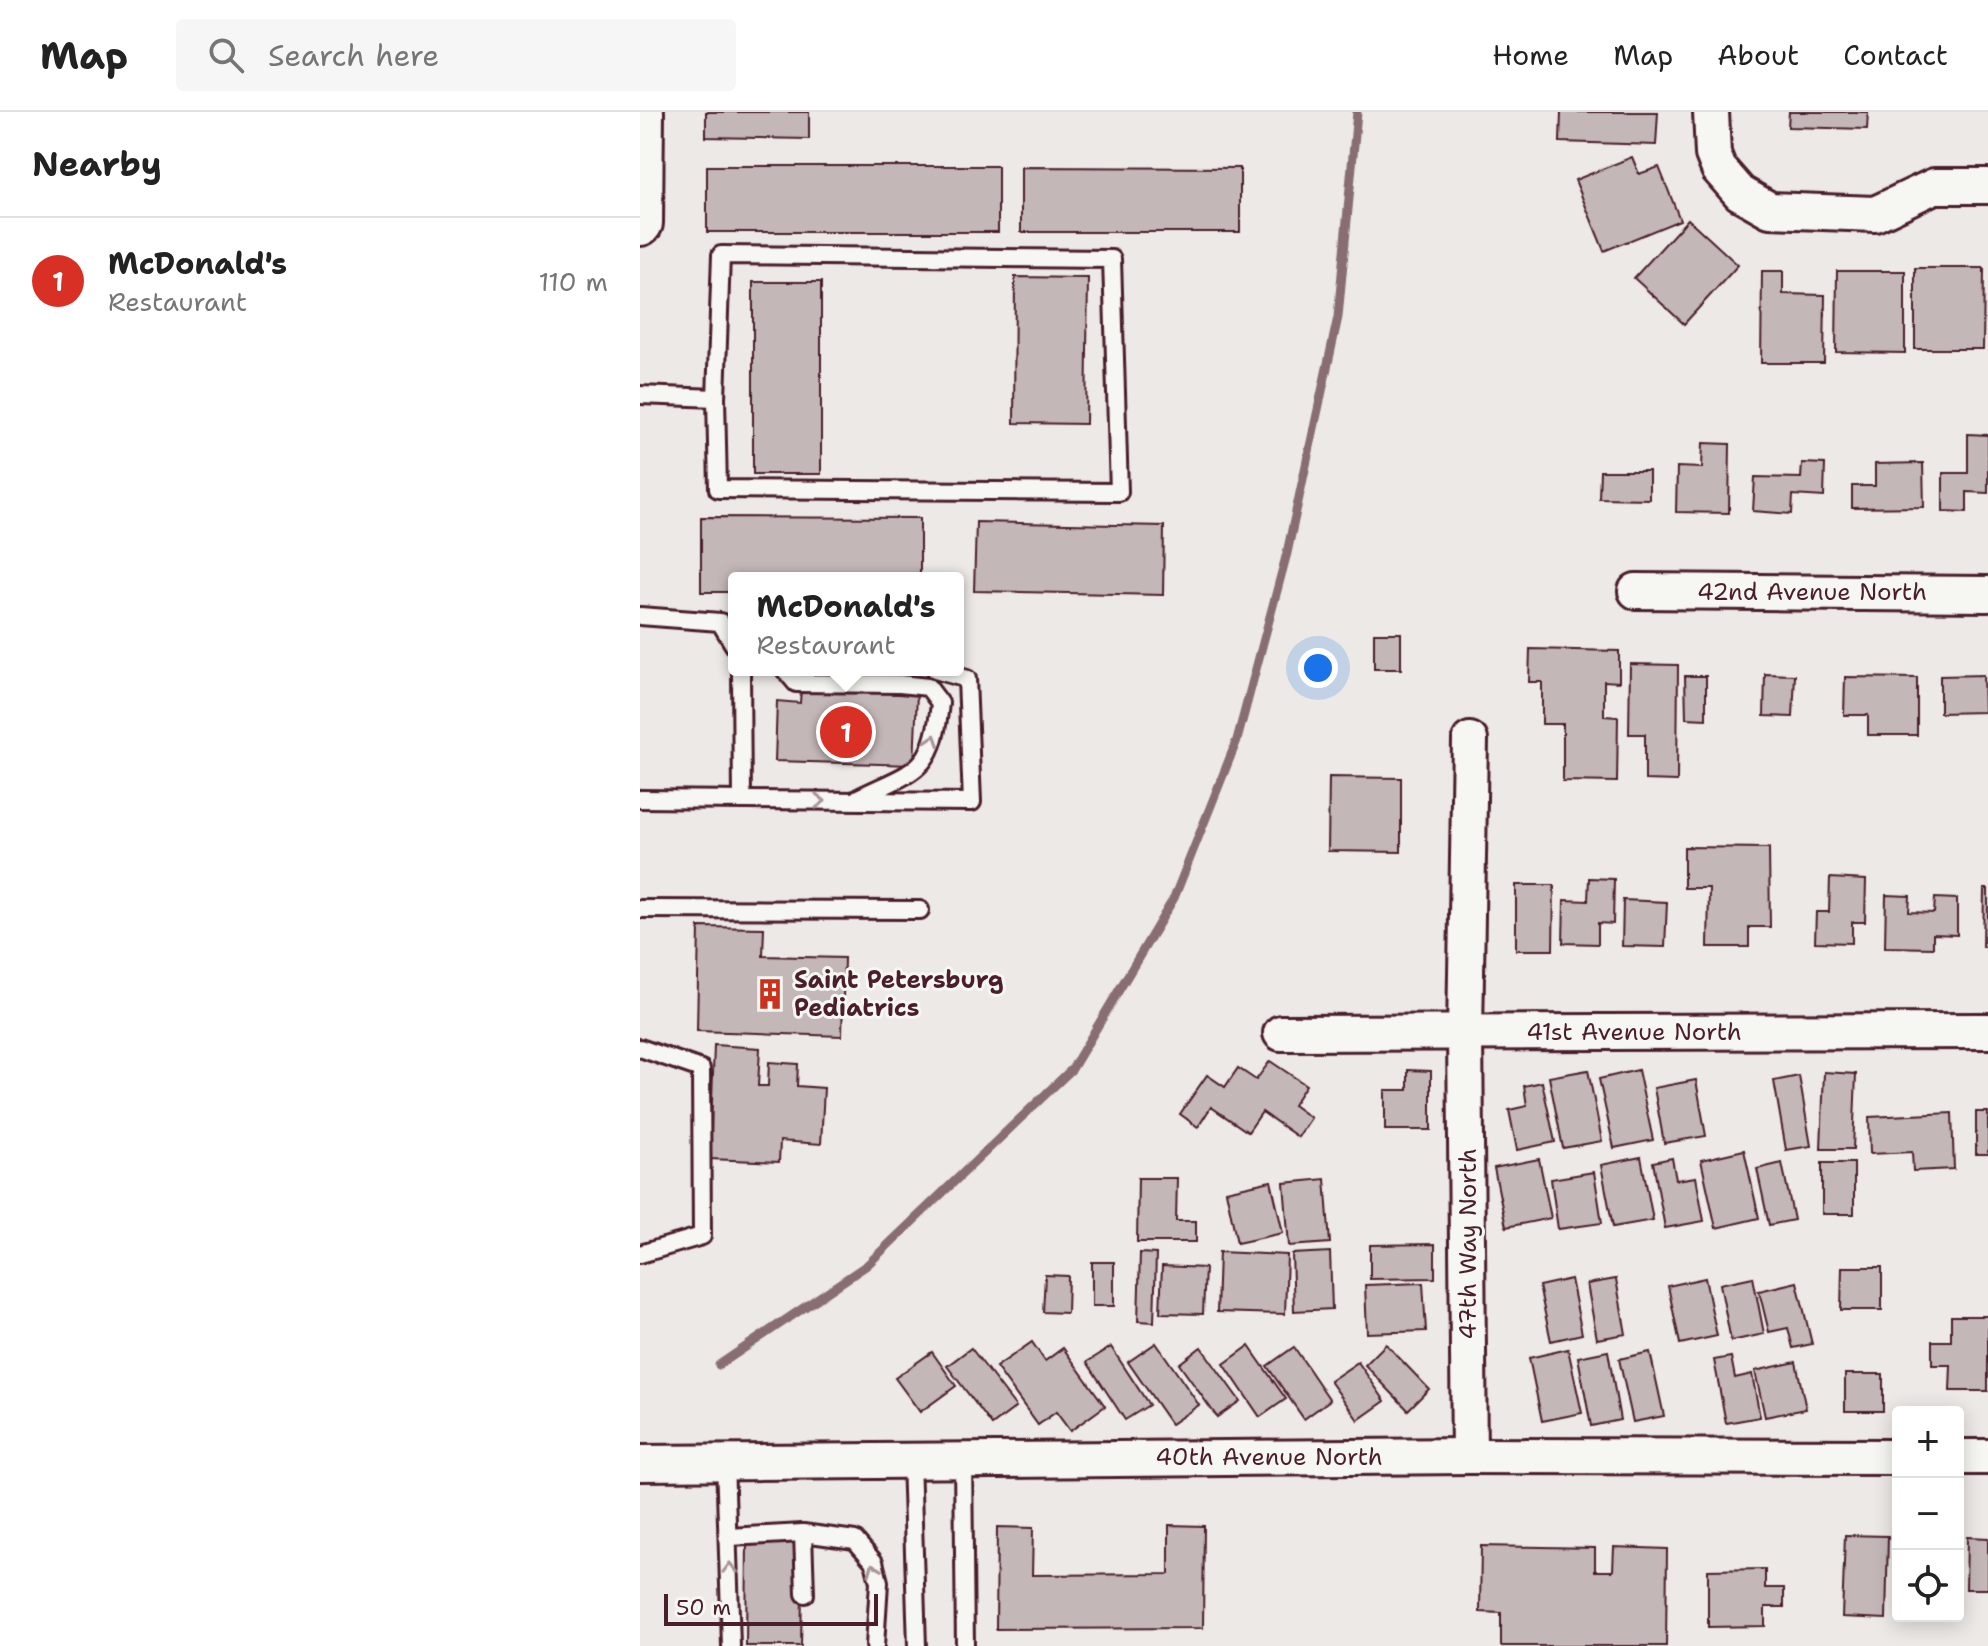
<!DOCTYPE html>
<html lang="en">
<head>
<meta charset="utf-8">
<style>
  :root { --surface:#fff; --page:#f6f6f6; --text:#222; --muted:#767676; --line:#e0e0e0; --accent:#d93025 }
  body { margin:0; font-family:"Shantell Sans",sans-serif; background:var(--page); color:var(--text) }
  .controls { position:absolute; right:24px; bottom:24px; display:grid; overflow:hidden; border-radius:8px; box-shadow:0 4px 20px #0003 }
  .controls button { width:72px; height:72px; display:grid; place-items:center; padding:0; border:0; border-bottom:2px solid var(--line); background:var(--surface); color:var(--text); font:40px sans-serif }
  .scale { position:absolute; left:24px; bottom:20px; width:214px; box-sizing:border-box; padding-left:8px; border:4px solid #4a1f2b; border-top:0; font-size:22px; line-height:28px; white-space:nowrap; color:#4a1f2b; -webkit-text-stroke:6px #f6f6f2; paint-order:stroke }
  .you { position:absolute; left:678px; top:556px; width:28px; height:28px; margin:-20px; border:6px solid #fff; border-radius:50%; background:#1a73e8; box-shadow:0 0 0 12px #1a73e833 }
  .badge { display:grid; place-items:center; width:52px; height:52px; border-radius:50%; background:var(--accent); color:#fff; font-size:26px; font-weight:700 }
  .pin { position:absolute; translate:-50% -50%; border:4px solid #fff; box-shadow:0 2px 8px #0006 }
  .popup { position:absolute; left:88px; top:460px; width:236px; height:104px; box-sizing:border-box; display:grid; place-content:center; border-radius:8px; background:var(--surface); filter:drop-shadow(0 2px 6px #0005); font-size:26px; white-space:nowrap; color:var(--muted) }
  .popup b { font-size:30px; color:var(--text) }
  .popup::after { content:''; position:absolute; left:50%; top:100%; margin-left:-16px; border:16px solid transparent; border-top-color:var(--surface) }
  .list { margin:0; padding:0; list-style:none }
  h2 { display:flex; justify-content:space-between; align-items:center; height:104px; margin:0; padding:0 32px; font-size:34px }
  h2 small { font-size:26px; font-weight:400; color:var(--muted) }
  .list li { display:grid; grid-template-columns:52px 1fr auto; gap:24px; align-items:center; box-sizing:border-box; height:128px; padding:0 32px; border-top:2px solid var(--line) }
  .list b { display:block; font-size:30px; white-space:nowrap }
  .list p { margin:0; font-size:26px; white-space:nowrap; color:var(--muted) }
  .list em { font-size:26px; font-style:normal; color:var(--muted) }
  .icon { flex:none; width:44px; height:44px; fill:none; stroke:currentColor; stroke-width:2; stroke-linecap:round; stroke-linejoin:round }
  .map { position:relative; flex:none; width:1348px; height:1534px; overflow:hidden }
  header { display:flex; align-items:center; gap:48px; box-sizing:border-box; height:112px; padding:0 40px; background:var(--surface); border-bottom:2px solid var(--line) }
  header strong { font-size:38px }
  nav { display:flex; gap:44px; margin-inline-start:auto; font-size:28px }
  .search { width:560px; height:72px; background:var(--page); display:flex; align-items:center; gap:20px; box-sizing:border-box; padding:0 28px; border-radius:8px; color:var(--muted); font-size:30px }
  main { display:flex }
  aside { flex:1; background:var(--surface) }
  .map>svg:first-child { display:block }
</style>
</head>
<body>
<header>
<strong>Map</strong>
<div class="search"><svg class="icon" aria-label="search" viewBox="0 0 24 24"><circle cx="10" cy="10" r="6"/><path d="M15 15l6 6"/></svg>Search here</div>
<nav><a>Home</a><a>Map</a><a>About</a><a>Contact</a></nav>
</header>
<main>
<aside>
<h2>Nearby<small></small></h2>
<ul class="list">
<li><span class="badge">1</span><div><b>McDonald's</b><p>Restaurant</p></div><em>110 m</em></li>
</ul>
</aside>
<div class="map">
<svg width="1348" height="1534" viewBox="0 0 1348 1534">
  <rect width="100%" height="100%" fill="#ece9e6"/>
  <filter id="ink" filterUnits="userSpaceOnUse"><feTurbulence type="fractalNoise" baseFrequency=".0125" numOctaves="2"/><feDisplacementMap in="SourceGraphic" scale="16" xChannelSelector="R" yChannelSelector="G"/><feConvolveMatrix kernelMatrix="1 2 1 2 8 2 1 2 1" color-interpolation-filters="sRGB"/></filter>
  <g filter="url(#ink)">
    <g fill="none" stroke-linecap="round" stroke-linejoin="round">
      <polyline stroke="#886e73" stroke-width="9" points="79,1253 227,1153 432,957 534,786 597,628 647,441 698,205 717,0"/>
    </g>
    <g fill="#c4b7b7" stroke="#4a1f2b" stroke-width="2">
      <polygon points="66,0 169,0 169,27 66,25"/>
      <polygon points="921,0 1018,0 1016,33 920,30"/>
      <polygon points="1149,0 1228,0 1227,17 1148,15"/>
      <polygon points="992,45 999,62 1019,55 1040,108 964,139 935,68"/>
      <rect x="67" y="54" width="291" height="66"/>
      <polygon points="381,55 600,56 600,120 381,120"/>
      <polygon points="1048,107 1098,153 1044,212 994,166"/>
      <polygon points="1275,156 1344,156 1343,237 1275,237"/>
      <polygon points="1122,159 1143,159 1143,182 1185,183 1184,251 1121,251"/>
      <polygon points="1197,159 1265,159 1265,241 1196,240"/>
      <polygon points="375,165 448,166 446,312 374,311"/>
      <rect x="113" y="170" width="68" height="192"/>
      <polygon points="1328,322 1348,323 1348,381 1327,380 1327,400 1303,399 1303,361 1328,361"/>
      <polygon points="1063,331 1090,332 1089,401 1036,400 1037,355 1062,356"/>
      <polygon points="1162,351 1185,352 1184,385 1153,383 1152,402 1113,399 1115,365 1161,366"/>
      <polygon points="1283,351 1284,395 1212,396 1212,374 1235,374 1235,352"/>
      <polygon points="960,359 1009,359 1009,387 959,386"/>
      <polygon points="61,405 280,406 280,466 94,466 94,480 61,480"/>
      <polygon points="336,410 524,414 523,483 334,479"/>
      <rect x="734" y="521" width="27" height="36"/>
      <polygon points="890,537 979,539 979,570 964,569 964,604 978,605 977,670 923,669 923,612 902,612 902,570 889,570"/>
      <polygon points="990,552 1038,553 1037,669 1005,668 1005,622 989,622"/>
      <polygon points="1125,562 1155,563 1153,605 1124,604"/>
      <polygon points="1343,563 1344,600 1300,601 1300,564"/>
      <polygon points="1045,564 1066,564 1066,607 1046,606"/>
      <polygon points="1205,565 1277,566 1277,623 1228,623 1228,603 1204,603"/>
      <polygon points="161,576 277,581 274,653 135,649 137,589 160,591"/>
      <polygon points="689,665 761,666 761,740 688,739"/>
      <polygon points="1044,735 1129,736 1130,815 1109,815 1109,835 1068,835 1069,776 1044,776"/>
      <polygon points="949,766 974,767 973,812 958,811 958,832 923,831 924,788 948,789"/>
      <polygon points="1190,766 1226,768 1225,810 1212,810 1212,831 1175,830 1176,800 1189,800"/>
      <polygon points="876,773 914,773 913,838 876,838"/>
      <polygon points="1344,777 1348,777 1348,835 1343,835"/>
      <polygon points="1246,783 1270,784 1269,800 1294,801 1295,786 1317,787 1317,823 1293,822 1293,836 1245,835"/>
      <polygon points="983,788 1027,790 1025,835 982,834"/>
      <polygon points="59,815 124,816 123,844 204,846 202,924 57,919"/>
      <polygon points="74,933 120,936 118,974 128,974 129,950 158,952 157,974 184,976 181,1032 140,1029 139,1050 70,1047"/>
      <polygon points="630,949 666,973 653,993 671,1006 658,1025 622,1000 608,1020 571,995 558,1015 540,1002 567,963 585,975 598,956 616,968"/>
      <polygon points="768,958 791,959 791,1018 745,1018 745,978 768,978"/>
      <polygon points="948,958 962,1029 923,1036 909,965"/>
      <polygon points="998,958 1013,1028 974,1036 959,967"/>
      <polygon points="1184,960 1216,962 1213,1037 1181,1037"/>
      <polygon points="1159,964 1171,1034 1146,1038 1134,969"/>
      <polygon points="1056,968 1066,1024 1024,1031 1014,976"/>
      <polygon points="902,970 915,1030 877,1038 869,998 887,994 884,974"/>
      <rect x="1336" y="1000" width="12" height="42"/>
      <polygon points="1312,1001 1314,1057 1273,1059 1272,1040 1230,1042 1229,1005"/>
      <polygon points="1104,1038 1119,1106 1076,1116 1061,1048"/>
      <polygon points="1001,1045 1013,1108 973,1115 961,1053"/>
      <polygon points="1032,1046 1036,1068 1056,1065 1064,1109 1025,1116 1013,1050"/>
      <polygon points="899,1047 911,1106 866,1115 854,1056"/>
      <polygon points="1142,1051 1154,1108 1129,1113 1117,1057"/>
      <rect x="1182" y="1051" width="32" height="51"/>
      <polygon points="954,1060 962,1111 918,1117 911,1067"/>
      <polygon points="498,1066 537,1066 536,1109 556,1109 556,1130 497,1130"/>
      <polygon points="685,1067 690,1131 649,1134 644,1071"/>
      <polygon points="631,1069 643,1121 597,1131 586,1079"/>
      <polygon points="795,1132 795,1166 730,1167 730,1133"/>
      <polygon points="579,1140 647,1143 645,1202 577,1200"/>
      <polygon points="690,1140 692,1197 654,1199 652,1142"/>
      <polygon points="500,1141 516,1142 514,1210 498,1209"/>
      <rect x="452" y="1150" width="22" height="44"/>
      <polygon points="522,1154 565,1156 563,1202 520,1201"/>
      <polygon points="1202,1155 1242,1155 1242,1198 1201,1198"/>
      <polygon points="405,1163 428,1164 427,1201 403,1200"/>
      <polygon points="1113,1165 1124,1222 1091,1229 1080,1172"/>
      <polygon points="1065,1166 1077,1224 1040,1232 1028,1174"/>
      <polygon points="931,1167 942,1222 911,1229 899,1174"/>
      <polygon points="976,1167 986,1222 957,1227 947,1172"/>
      <polygon points="1157,1170 1172,1232 1153,1236 1148,1216 1129,1220 1119,1179"/>
      <polygon points="783,1171 786,1219 727,1221 725,1173"/>
      <polygon points="1311,1204 1348,1204 1348,1279 1310,1279 1311,1253 1292,1253 1292,1229 1311,1229"/>
      <polygon points="392,1230 405,1249 423,1236 465,1294 430,1319 416,1300 398,1313 356,1255"/>
      <polygon points="516,1231 559,1293 531,1312 488,1250"/>
      <polygon points="746,1232 789,1277 768,1298 725,1253"/>
      <polygon points="609,1234 646,1287 620,1305 584,1252"/>
      <polygon points="471,1235 509,1293 485,1308 447,1250"/>
      <polygon points="561,1235 600,1289 577,1305 539,1252"/>
      <polygon points="654,1235 690,1288 664,1307 627,1254"/>
      <polygon points="331,1236 376,1295 352,1313 307,1254"/>
      <polygon points="928,1237 942,1301 902,1309 889,1246"/>
      <polygon points="968,1239 980,1308 951,1314 938,1245"/>
      <polygon points="292,1240 316,1274 280,1300 255,1266"/>
      <polygon points="1010,1240 1024,1304 993,1310 979,1247"/>
      <polygon points="1091,1245 1095,1266 1112,1262 1120,1305 1086,1311 1074,1248"/>
      <polygon points="718,1250 745,1289 718,1308 690,1269"/>
      <polygon points="1156,1250 1166,1297 1125,1305 1115,1259"/>
      <rect x="1205" y="1262" width="38" height="37"/>
      <polygon points="529,1413 564,1414 563,1516 356,1517 357,1415 393,1416 392,1463 529,1462"/>
      <polygon points="1205,1423 1248,1424 1246,1507 1202,1505"/>
      <polygon points="1327,1425 1348,1426 1348,1477 1326,1477"/>
      <polygon points="107,1429 163,1431 161,1534 106,1534"/>
      <polygon points="841,1434 955,1436 955,1459 973,1459 974,1435 1027,1437 1026,1534 861,1534 861,1501 840,1500"/>
      <polygon points="1125,1457 1125,1476 1144,1476 1144,1495 1125,1495 1125,1514 1068,1515 1068,1458"/>
    </g>
    <g fill="none" stroke-linecap="round" stroke-linejoin="round">
      <defs>
        <g id="lane">
          <polygon points="81,143 472,147 479,380 78,377 76,286"/>
          <polyline points="0,283 76,286"/>
          <polyline points="0,504 80,510 94,533"/>
          <polyline points="101,558 102,688"/>
          <path d="M 145,558 L 156,571 L 260,572 L 288,575 L 300,591 C 293,661 275,658 218,686"/>
          <polyline points="0,687 332,690 327,567 295,558"/>
          <polyline points="0,797 280,798"/>
          <polyline points="0,936 61,957 62,1124 0,1142"/>
          <polyline points="323,1347 325,1534"/>
          <polyline points="271,1348 277,1534"/>
          <polyline points="85,1349 91,1534"/>
          <polyline points="163,1421 165,1482"/>
          <polyline points="89,1425 163,1421 215,1428 234,1450 239,1470 235,1534"/>
        </g>
        <g id="street">
          <polyline points="1071,0 1073,42 1079,57 1100,81 1130,98 1235,102 1294,74 1348,74"/>
          <polyline points="996,479 1348,482"/>
          <polyline points="641,921 1348,919"/>
          <polyline points="829,1344 825,921 830,628"/>
          <polyline points="1318,1345 1348,1345"/>
          <polyline points="0,1351 829,1344 1258,1345"/>
        </g>
        <polyline id="secondary" points="0,111 1,0"/>
      </defs>
      <use href="#lane" stroke="#4a1f2b" stroke-width="22"/>
      <use href="#street" stroke="#4a1f2b" stroke-width="40"/>
      <use href="#secondary" stroke="#4a1f2b" stroke-width="50"/>
      <use href="#lane" stroke="#f6f6f2" stroke-width="16"/>
      <use href="#street" stroke="#f6f6f2" stroke-width="34"/>
      <use href="#secondary" stroke="#f6f6f2" stroke-width="44"/>
    </g>
    <defs><path id="oneway-chevron" d="M-2-3.5L2.5 0L-2 3.5" fill="none" stroke-width="1.6" stroke-linecap="round" stroke-linejoin="round" transform="scale(2)"/></defs>
    <g stroke="#a99598">
      <use href="#oneway-chevron" transform="translate(293 628) rotate(-72)"/>
      <use href="#oneway-chevron" transform="translate(180 689)"/>
      <use href="#oneway-chevron" transform="translate(90 1456) rotate(-91)"/>
      <use href="#oneway-chevron" transform="translate(234 1457) rotate(-111)"/>
    </g>
  </g>
  <defs>
    <symbol id="building-bare" viewBox="-9 -9 18 18"><path d="M-4-6H4V6H1V3H-1V6H-4ZM-2.5-4.3h1.7v1.8h-1.7ZM.8-4.3h1.7v1.8H.8ZM-2.5-1h1.7V.8h-1.7ZM.8-1h1.7V.8H.8Z" fill="#c8321e" stroke="#f6f6f2" stroke-width="2.5" paint-order="stroke"/></symbol>
  </defs>
  <g fill-rule="evenodd">
    <use href="#building-bare" x="108" y="860" width="44" height="44"/>
  </g>
  <g text-anchor="middle" stroke-width="6" stroke-linejoin="round" paint-order="stroke">
    <g font-size="24" fill="#4a1f2b" stroke="#f6f6f2">
      <text x="1172" y="488">42nd Avenue North</text>
      <text x="994" y="928">41st Avenue North</text>
      <text transform="translate(828 1132) rotate(-90)" y="8">47th Way North</text>
      <text x="629" y="1353">40th Avenue North</text>
    </g>
    <g font-size="24" font-weight="bold" fill="#4a1f2b" stroke="#f6f6f2" text-anchor="start">
      <text x="154" y="876">Saint Petersburg<tspan x="154" dy="28">Pediatrics</tspan></text>
    </g>
  </g>
</svg>
<div class="controls">
<button>+</button>
<button>−</button>
<button><svg class="icon" aria-label="locate" viewBox="0 0 24 24"><circle cx="12" cy="12" r="6"/><path d="M12 2v4M12 18v4M2 12h4M18 12h4"/></svg></button>
</div>
<div class="scale">50 m</div>
<div class="you"></div>
<div class="pin badge" style="left:206px;top:620px">1</div>
<div class="popup"><b>McDonald's</b>Restaurant</div>
</div>
</main>
</body>
</html>
